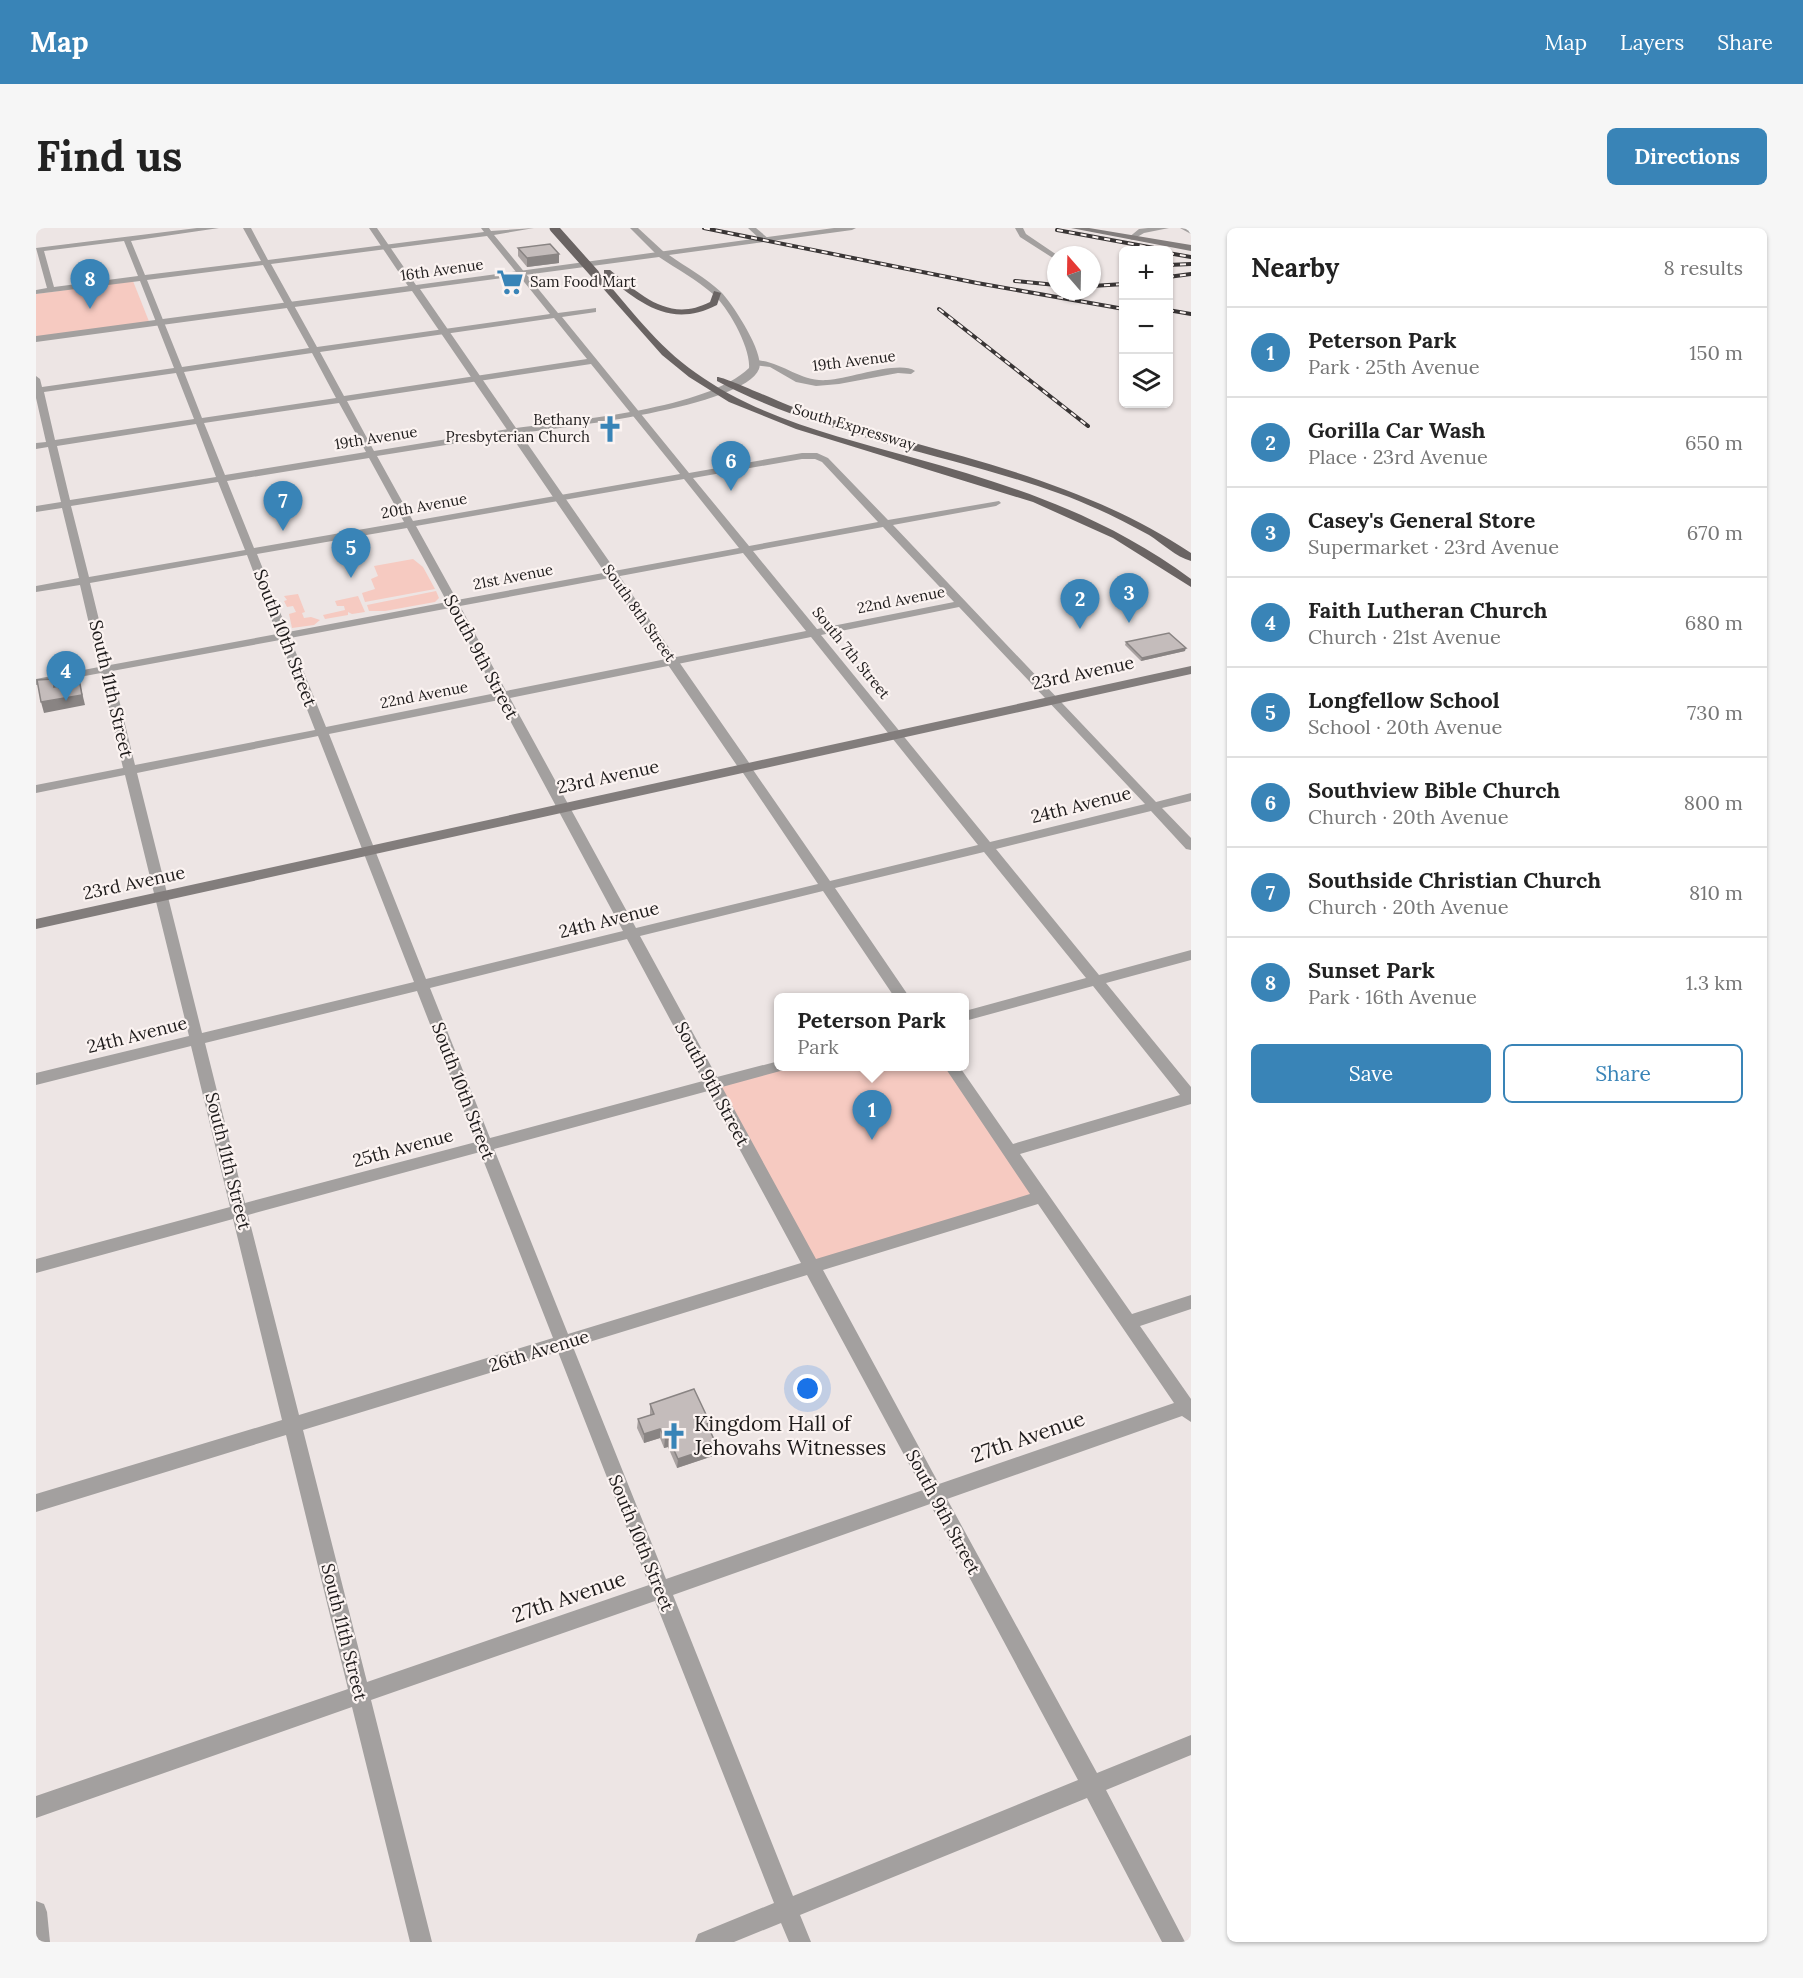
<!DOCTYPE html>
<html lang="en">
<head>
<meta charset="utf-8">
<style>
  :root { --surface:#fff; --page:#f6f6f6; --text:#222; --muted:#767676; --line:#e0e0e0; --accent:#3984b7 }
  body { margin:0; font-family:Lora,serif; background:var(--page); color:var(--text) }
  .controls { position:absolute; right:18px; top:18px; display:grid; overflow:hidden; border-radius:9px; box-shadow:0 2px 4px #0004 }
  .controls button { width:54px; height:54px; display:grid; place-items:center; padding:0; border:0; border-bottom:2px solid var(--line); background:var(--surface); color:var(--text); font:30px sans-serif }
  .compass { position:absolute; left:1011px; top:18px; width:54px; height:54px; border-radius:50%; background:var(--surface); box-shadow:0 2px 4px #0004; rotate:340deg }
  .you { position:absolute; left:772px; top:1161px; width:21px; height:21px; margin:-15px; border:4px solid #fff; border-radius:50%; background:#1a73e8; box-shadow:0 0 0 9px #1a73e833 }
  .badge { display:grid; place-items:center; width:39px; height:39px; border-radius:50%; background:var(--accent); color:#fff; font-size:20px; font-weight:700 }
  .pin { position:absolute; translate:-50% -50px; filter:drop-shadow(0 2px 3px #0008) }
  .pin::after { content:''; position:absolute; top:32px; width:21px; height:18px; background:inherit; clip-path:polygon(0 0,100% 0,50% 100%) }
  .popup { position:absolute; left:738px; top:765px; width:195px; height:78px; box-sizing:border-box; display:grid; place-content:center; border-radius:9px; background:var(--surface); filter:drop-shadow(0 2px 4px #0005); font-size:20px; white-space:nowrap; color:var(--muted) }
  .popup b { font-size:22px; color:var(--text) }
  .popup::after { content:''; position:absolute; left:50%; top:100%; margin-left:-12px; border:12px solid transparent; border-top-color:var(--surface) }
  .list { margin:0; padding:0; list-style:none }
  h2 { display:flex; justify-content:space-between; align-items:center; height:78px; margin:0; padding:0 24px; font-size:26px }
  h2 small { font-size:20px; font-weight:400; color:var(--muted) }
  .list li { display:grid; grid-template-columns:39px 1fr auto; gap:18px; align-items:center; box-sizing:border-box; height:90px; padding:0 24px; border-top:2px solid var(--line) }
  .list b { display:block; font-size:22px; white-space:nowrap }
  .list p { margin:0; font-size:20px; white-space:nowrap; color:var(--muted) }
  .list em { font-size:20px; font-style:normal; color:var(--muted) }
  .actions { display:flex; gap:12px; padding:18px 24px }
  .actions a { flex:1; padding:14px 0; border:2px solid var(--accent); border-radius:9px; text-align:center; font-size:21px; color:var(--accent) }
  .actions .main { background:var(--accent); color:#fff }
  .icon { flex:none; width:33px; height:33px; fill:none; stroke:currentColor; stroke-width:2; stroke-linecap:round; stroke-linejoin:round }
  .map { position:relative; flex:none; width:1155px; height:1714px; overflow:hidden; border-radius:9px }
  header { display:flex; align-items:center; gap:36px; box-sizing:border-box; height:84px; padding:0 30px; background:var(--accent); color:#fff }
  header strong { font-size:28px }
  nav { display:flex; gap:33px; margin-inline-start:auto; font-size:21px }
  .intro { display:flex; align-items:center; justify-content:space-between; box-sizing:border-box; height:144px; padding:0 36px }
  h1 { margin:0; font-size:42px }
  .button { padding:15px 27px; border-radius:9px; background:var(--accent); color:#fff; font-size:21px; font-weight:700 }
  main { display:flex; gap:36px; padding:0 36px }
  aside { flex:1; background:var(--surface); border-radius:9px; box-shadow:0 2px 4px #0004 }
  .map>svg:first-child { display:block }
</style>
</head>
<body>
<header>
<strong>Map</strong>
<nav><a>Map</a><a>Layers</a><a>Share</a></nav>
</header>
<div class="intro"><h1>Find us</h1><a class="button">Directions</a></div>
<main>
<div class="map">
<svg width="1155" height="1714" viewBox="0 0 1155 1714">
  <rect width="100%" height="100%" fill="#ede5e4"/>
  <g fill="#f6cac1">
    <polygon points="97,53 114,96 0,111 0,66"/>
    <polygon points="377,331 387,339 399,361 329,374 326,365 339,361 335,351 342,348 338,338"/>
    <polygon points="400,363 403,370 399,374 349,383 333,383 331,377"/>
    <polygon points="262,366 269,384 266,385 268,390 275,389 284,392 278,397 256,400 253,386 260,384 257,378 251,379 248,373 251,372 248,368"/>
    <polygon points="322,368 329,384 316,386 312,384 312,387 289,391 287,387 309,382 308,378 301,378 299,373"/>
    <polygon points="743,838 915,839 1005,969 775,1039 676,856"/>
  </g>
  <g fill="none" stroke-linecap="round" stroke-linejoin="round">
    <g fill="#a3a09f" fill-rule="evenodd">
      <path d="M 161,0 L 183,0 L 95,13 L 109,47 L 225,33 L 207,0 L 215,0 L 232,32 L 448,4 L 445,0 L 453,0 L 455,3 L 498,0 L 458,7 L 522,85 L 560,80 L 560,84 L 526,89 L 653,245 L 766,225 L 781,225 L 792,230 L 852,292 L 963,273 L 965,275 L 960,278 L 857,297 L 1120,574 L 1155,565 L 1155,573 L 1126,580 L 1155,610 L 1155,622 L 1150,621 L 1115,583 L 960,621 L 1063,747 L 1155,722 L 1155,732 L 1070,755 L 1155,859 L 1155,876 L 984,926 L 1096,1086 L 1155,1067 L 1155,1081 L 1104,1098 L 1155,1171 L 1155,1194 L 1146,1188 L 911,1271 L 1061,1545 L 1155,1507 L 1155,1527 L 1070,1562 L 1149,1714 L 1126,1714 L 1051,1570 L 764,1687 L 775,1714 L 753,1714 L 745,1695 L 698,1714 L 659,1714 L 662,1706 L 738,1675 L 619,1373 L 335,1472 L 396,1714 L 374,1714 L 316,1479 L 0,1590 L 0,1568 L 312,1461 L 250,1207 L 0,1284 L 0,1266 L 246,1192 L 197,991 L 0,1045 L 0,1031 L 194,979 L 155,818 L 0,857 L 0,845 L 153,808 L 89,547 L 0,565 L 0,557 L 87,540 L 65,445 L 0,457 L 0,451 L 63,439 L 44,357 L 0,364 L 0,358 L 43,350 L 26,280 L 0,284 L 0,278 L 25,274 L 12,219 L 0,221 L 0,215 L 10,214 L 0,170 L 0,148 L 4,151 L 6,159 L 138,140 L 104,53 L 0,66 L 0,62 L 11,60 L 0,20 ZM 451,8 L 514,86 L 281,119 L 235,36 ZM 88,13 L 102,48 L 18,59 L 8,23 ZM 227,37 L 273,120 L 146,139 L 111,52 ZM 518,90 L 551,131 L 308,168 L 284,124 ZM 276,125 L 300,170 L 166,190 L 148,144 ZM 555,136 L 644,246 L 377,293 L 341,228 L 478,206 L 483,203 L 478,200 L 338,223 L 311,173 ZM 140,145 L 158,191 L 19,212 L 8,164 ZM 303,175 L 330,224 L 189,247 L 168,195 ZM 160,196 L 180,249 L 34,272 L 21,218 ZM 333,230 L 368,294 L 218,320 L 191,253 ZM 766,231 L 779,231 L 786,234 L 842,294 L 713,318 L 657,250 ZM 648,251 L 703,320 L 421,372 L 380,298 ZM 182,254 L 209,322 L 53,349 L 35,278 ZM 847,299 L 918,374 L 781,401 L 717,323 ZM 371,300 L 411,374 L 252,404 L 221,326 ZM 707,325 L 770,403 L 470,463 L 424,378 ZM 211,327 L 241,406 L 74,437 L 54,355 ZM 923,379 L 1109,576 L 954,614 L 785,407 ZM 414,380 L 460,465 L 290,499 L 254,410 ZM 775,409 L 942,617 L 794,653 L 713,536 L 709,535 L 703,539 L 782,656 L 600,700 L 474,470 ZM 244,412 L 279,502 L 99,537 L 76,443 ZM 463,472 L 587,703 L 390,751 L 293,506 ZM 282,508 L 378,754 L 166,805 L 101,545 ZM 948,624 L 1050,750 L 929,783 L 929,793 L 1057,758 L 1144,867 L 977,916 L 923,838 L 908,838 L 994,966 L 780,1031 L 686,859 L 748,842 L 750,838 L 743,838 L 743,833 L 681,849 L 604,708 L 787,663 L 859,770 L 874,770 L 799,660 ZM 591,711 L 667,853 L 454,910 L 394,760 ZM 381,763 L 440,914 L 209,975 L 169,815 ZM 672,863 L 765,1035 L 532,1106 L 458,921 ZM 444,924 L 517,1110 L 263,1187 L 212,987 ZM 1002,976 L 1138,1175 L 903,1256 L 787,1042 ZM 771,1047 L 887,1262 L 630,1351 L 537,1119 ZM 522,1124 L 613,1357 L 331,1454 L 267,1202 ZM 894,1276 L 1042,1552 L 757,1668 L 637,1367 Z"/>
      <polygon points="594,0 602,0 628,24 628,28 622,28"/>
      <polygon points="712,0 720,0 734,12 727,14"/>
      <polygon points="979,0 987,0 990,6 1021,27 1020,32 984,9"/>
      <polygon points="1112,0 1133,0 1108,5 1096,12 1092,10 1103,1"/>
      <polygon points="1144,0 1155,1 1155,6"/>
      <path d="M 720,132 C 747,134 764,154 791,152 C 813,151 863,132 879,143 L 875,146 L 862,145 L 803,156 L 780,158 L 760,154 L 734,139 L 717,137 L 716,135 Z"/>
      <polygon points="0,1673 8,1676 11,1684 14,1714 0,1714"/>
    </g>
    <path fill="#a3a09f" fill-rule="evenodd" d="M 333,0 L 341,0 L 380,57 L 798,0 L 820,0 L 816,2 L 633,27 C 650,39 670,50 685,64 C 696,75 729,125 723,141 C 708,179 525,200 484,205 L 716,539 L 714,542 L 704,542 L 376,63 L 0,114 L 0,108 L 372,58 ZM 623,29 C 641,41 661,52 677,66 C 692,79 715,120 713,140 C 671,181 539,192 480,200 L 384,61 Z"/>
    <g fill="#827d7c" fill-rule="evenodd">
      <polygon points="1035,0 1053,0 1155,17 1155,23"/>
      <polygon points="1155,438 1155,446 0,701 0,691"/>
    </g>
    <g fill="#6a6463" fill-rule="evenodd">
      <path d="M 568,42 L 574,42 C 605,67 633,95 674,74 L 678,63 L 685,65 L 681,77 C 634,101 604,75 568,46 Z"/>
      <path d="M 556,44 L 562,44 C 593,79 621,118 660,145 C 724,191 804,209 878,230 C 979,258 1070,288 1155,351 L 1155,359 L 1077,310 L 997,274 L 760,201 L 693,174 L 653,149 L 626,127 L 556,48 Z"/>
      <path d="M 681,149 C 687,148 747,176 760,180 C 898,226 1031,243 1155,325 L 1155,333 C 1140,329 1126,315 1113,307 C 1084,291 1053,276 1022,265 C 911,225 784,208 681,153 Z"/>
    </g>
    <defs>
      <g id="rail">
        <polyline points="668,0 941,55 1088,81"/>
        <polyline points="1021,2 1129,22"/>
        <polyline points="1132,25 1155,29"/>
        <polyline points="1132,37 1155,36"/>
        <polyline points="1132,49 1155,46"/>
        <polyline points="979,53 1020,57"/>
        <polyline points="1056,58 1088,56"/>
        <polyline points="903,81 1052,198"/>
        <polyline points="1132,82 1155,86"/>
      </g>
    </defs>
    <use href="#rail" stroke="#393535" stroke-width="4"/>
    <use href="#rail" stroke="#fbf3f1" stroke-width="2" stroke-dasharray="6" stroke-linecap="butt"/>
    <polyline stroke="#6a6463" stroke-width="9" points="518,0 559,46"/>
  </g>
  <g fill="#a9a2a1">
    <polygon points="482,20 523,26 523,35 491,39 482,28"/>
    <polygon points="1090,414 1149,423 1105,433 1089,417"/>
    <polygon points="614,1176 673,1202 681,1218 680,1227 641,1240 632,1219 628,1220 624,1210 608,1215 601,1200 602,1191 614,1187"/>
  </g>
  <g fill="#898483">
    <polygon points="523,26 523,35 491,39 491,30"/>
    <polygon points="1150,420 1149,423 1105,433 1106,430"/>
    <polygon points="44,456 49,477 8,485 5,474"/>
    <polygon points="624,1201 624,1210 608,1215 608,1206"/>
    <polygon points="632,1209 632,1219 628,1220 629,1210"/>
    <polygon points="681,1218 680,1227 641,1240 642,1231"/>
  </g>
  <g fill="#c4bcbb" stroke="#898483" stroke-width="1.5">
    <polygon points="514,16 523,26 491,30 482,20"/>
    <polygon points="1133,405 1150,420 1106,430 1090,414"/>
    <polygon points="17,451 18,459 22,458 23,460 44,456 46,467 5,474 1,452"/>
    <polygon points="658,1161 674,1195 671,1196 681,1218 642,1231 632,1209 629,1210 624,1201 608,1206 602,1191 618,1186 614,1176"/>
  </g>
  <defs>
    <symbol id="supermarket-bare" viewBox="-9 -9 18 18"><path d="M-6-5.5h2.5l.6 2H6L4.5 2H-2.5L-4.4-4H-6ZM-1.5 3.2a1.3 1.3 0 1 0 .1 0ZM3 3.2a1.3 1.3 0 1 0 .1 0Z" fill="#3984b7" stroke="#fbf3f1" stroke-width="2.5" paint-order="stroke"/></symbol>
    <symbol id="church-bare" viewBox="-9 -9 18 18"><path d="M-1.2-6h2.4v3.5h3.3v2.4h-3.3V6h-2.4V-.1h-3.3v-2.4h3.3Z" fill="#3984b7" stroke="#fbf3f1" stroke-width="2.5" paint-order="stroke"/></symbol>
  </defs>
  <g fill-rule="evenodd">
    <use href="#supermarket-bare" x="455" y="35" width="38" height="38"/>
    <use href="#church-bare" x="555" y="182" width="38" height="38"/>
    <use href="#church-bare" x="619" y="1189" width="38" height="38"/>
  </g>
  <g text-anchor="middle" stroke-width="4.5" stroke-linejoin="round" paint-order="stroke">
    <g font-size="15" fill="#1f1c1c" stroke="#fbf3f1">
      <text transform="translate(406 42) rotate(-8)" y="5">16th Avenue</text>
      <text transform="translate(818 133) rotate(-7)" y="5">19th Avenue</text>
      <text transform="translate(818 199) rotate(17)" y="5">South Expressway</text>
      <text transform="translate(340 210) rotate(-9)" y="5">19th Avenue</text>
      <text transform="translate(388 278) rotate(-10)" y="5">20th Avenue</text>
      <text transform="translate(477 349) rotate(-11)" y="5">21st Avenue</text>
      <text transform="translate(865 372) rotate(-11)" y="5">22nd Avenue</text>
      <text transform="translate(603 385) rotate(55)" y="5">South 8th Street</text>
      <text transform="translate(815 425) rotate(51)" y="5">South 7th Street</text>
      <text transform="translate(388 467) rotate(-11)" y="5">22nd Avenue</text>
    </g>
    <g font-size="15" fill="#1f1c1c" stroke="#fbf3f1" text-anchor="start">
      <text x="494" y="59">Sam Food Mart</text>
      <text x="554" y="197" text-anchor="end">Bethany<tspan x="554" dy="17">Presbyterian Church</tspan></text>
    </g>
    <g font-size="18" fill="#1f1c1c" stroke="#fbf3f1">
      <text transform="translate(249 410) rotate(69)" y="6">South 10th Street</text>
      <text transform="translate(445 429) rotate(62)" y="6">South 9th Street</text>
      <text transform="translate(1047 445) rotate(-12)" y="6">23rd Avenue</text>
      <text transform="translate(75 461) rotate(77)" y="6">South 11th Street</text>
      <text transform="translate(572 549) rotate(-12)" y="6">23rd Avenue</text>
      <text transform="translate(1045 577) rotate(-14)" y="6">24th Avenue</text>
      <text transform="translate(98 655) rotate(-12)" y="6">23rd Avenue</text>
      <text transform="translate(573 692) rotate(-14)" y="6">24th Avenue</text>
      <text transform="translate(101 807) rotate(-14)" y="6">24th Avenue</text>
      <text transform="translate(676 856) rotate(62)" y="6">South 9th Street</text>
      <text transform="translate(427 863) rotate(69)" y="6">South 10th Street</text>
      <text transform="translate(367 920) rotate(-15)" y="6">25th Avenue</text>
      <text transform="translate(192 933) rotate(76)" y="6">South 11th Street</text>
      <text transform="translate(503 1123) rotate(-17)" y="6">26th Avenue</text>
      <text transform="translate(907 1284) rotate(62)" y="6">South 9th Street</text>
      <text transform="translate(605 1315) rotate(68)" y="6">South 10th Street</text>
      <text transform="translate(308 1404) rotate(76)" y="6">South 11th Street</text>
    </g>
    <g font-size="21" fill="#1f1c1c" stroke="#fbf3f1" text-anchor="start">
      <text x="658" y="1203">Kingdom Hall of<tspan x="658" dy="24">Jehovahs Witnesses</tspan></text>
    </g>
    <g font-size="21" fill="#1f1c1c" stroke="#fbf3f1">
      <text transform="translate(992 1209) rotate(-19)" y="7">27th Avenue</text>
      <text transform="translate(533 1369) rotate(-19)" y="7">27th Avenue</text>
    </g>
  </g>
</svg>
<div class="controls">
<button>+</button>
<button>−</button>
<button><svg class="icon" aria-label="layers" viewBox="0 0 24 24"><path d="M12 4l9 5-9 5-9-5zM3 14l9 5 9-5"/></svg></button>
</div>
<svg class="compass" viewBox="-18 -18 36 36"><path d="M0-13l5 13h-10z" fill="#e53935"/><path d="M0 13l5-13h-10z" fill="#767676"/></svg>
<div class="you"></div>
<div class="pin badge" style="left:836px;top:912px">1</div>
<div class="popup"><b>Peterson Park</b>Park</div>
<div class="pin badge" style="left:1044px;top:401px">2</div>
<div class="pin badge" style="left:1093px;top:395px">3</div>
<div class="pin badge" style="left:30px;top:473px">4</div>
<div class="pin badge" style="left:315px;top:350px">5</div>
<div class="pin badge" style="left:695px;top:263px">6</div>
<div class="pin badge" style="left:247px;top:303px">7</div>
<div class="pin badge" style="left:54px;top:81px">8</div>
</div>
<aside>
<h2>Nearby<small>8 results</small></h2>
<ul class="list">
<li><span class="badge">1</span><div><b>Peterson Park</b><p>Park · 25th Avenue</p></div><em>150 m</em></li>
<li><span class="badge">2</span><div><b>Gorilla Car Wash</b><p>Place · 23rd Avenue</p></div><em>650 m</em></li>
<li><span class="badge">3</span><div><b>Casey's General Store</b><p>Supermarket · 23rd Avenue</p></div><em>670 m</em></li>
<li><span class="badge">4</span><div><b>Faith Lutheran Church</b><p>Church · 21st Avenue</p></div><em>680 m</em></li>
<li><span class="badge">5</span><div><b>Longfellow School</b><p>School · 20th Avenue</p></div><em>730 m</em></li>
<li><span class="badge">6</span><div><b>Southview Bible Church</b><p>Church · 20th Avenue</p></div><em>800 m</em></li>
<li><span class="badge">7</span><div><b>Southside Christian Church</b><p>Church · 20th Avenue</p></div><em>810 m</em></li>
<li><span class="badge">8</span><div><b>Sunset Park</b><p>Park · 16th Avenue</p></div><em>1.3 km</em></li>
</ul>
<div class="actions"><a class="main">Save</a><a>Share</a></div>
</aside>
</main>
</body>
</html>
